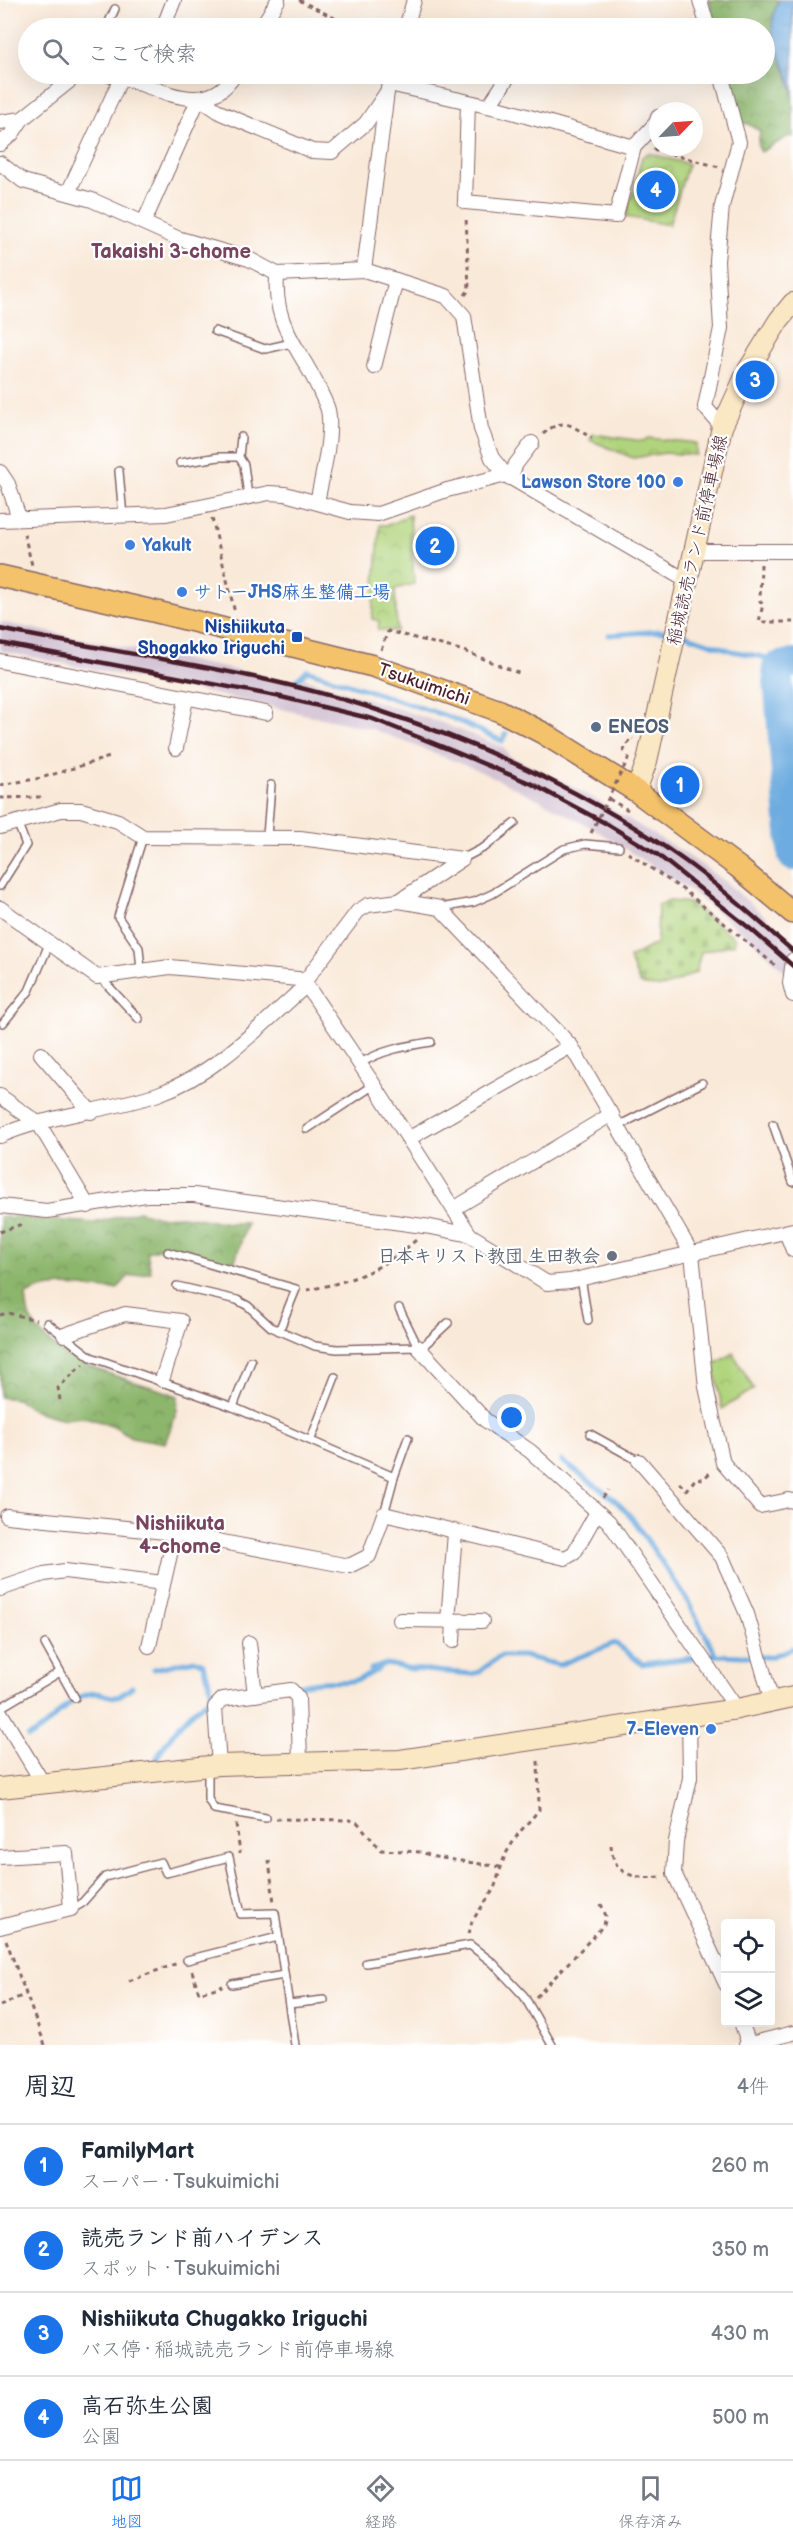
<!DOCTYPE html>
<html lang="ja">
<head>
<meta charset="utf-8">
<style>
  :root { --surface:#fff; --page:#f2f2f3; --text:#1f2937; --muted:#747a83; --line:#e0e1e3; --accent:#1a73e8 }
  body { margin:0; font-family:"Balsamiq Sans","Klee One",sans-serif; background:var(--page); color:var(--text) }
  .controls { position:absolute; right:18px; bottom:18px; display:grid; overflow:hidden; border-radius:6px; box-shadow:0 6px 24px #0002 }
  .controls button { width:54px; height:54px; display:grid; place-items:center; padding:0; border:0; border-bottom:2px solid var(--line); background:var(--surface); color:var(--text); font:30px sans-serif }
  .compass { position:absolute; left:649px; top:102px; width:54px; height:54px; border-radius:50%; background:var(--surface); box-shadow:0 6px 24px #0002; rotate:65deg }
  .you { position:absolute; left:512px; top:1418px; width:21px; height:21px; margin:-15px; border:4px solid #fff; border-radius:50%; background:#1a73e8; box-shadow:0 0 0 9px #1a73e833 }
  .badge { display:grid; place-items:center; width:39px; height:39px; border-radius:50%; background:var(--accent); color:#fff; font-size:20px; font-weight:700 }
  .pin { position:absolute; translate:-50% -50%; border:3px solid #fff; box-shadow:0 2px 6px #0006 }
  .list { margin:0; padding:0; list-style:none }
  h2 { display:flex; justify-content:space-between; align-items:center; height:78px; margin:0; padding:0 24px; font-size:26px }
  h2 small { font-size:20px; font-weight:400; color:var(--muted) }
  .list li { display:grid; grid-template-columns:39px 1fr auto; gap:18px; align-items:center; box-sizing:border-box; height:84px; padding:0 24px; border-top:2px solid var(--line) }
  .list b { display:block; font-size:22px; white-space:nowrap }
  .list p { margin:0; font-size:20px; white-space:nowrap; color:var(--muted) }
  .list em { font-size:20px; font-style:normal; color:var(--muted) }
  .icon { flex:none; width:33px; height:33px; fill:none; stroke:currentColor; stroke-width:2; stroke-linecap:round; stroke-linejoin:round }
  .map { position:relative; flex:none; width:793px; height:2045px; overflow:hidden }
  .search { position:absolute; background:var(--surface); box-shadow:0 6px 24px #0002; left:18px; right:18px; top:18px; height:66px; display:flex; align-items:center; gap:15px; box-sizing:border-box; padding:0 21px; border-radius:33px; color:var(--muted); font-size:22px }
  .sheet { height:414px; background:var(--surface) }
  nav { display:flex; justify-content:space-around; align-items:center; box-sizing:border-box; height:84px; border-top:2px solid var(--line); background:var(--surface); font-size:16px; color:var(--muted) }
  nav a { display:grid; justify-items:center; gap:3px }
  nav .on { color:var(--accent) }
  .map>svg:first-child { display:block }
</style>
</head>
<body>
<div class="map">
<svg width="793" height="2045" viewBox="0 0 793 2045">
  <defs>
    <pattern id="forest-crowns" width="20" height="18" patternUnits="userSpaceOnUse" patternTransform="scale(1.5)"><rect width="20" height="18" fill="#8cb66c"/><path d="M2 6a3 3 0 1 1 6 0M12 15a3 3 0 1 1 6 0" fill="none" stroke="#749359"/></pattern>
    <pattern id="cemetery-stones" width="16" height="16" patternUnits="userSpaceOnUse" patternTransform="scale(1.5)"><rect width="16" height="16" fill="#b0d47d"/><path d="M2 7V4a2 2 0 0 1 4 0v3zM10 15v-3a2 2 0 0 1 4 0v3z" fill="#99b66c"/></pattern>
    <pattern id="park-crowns" width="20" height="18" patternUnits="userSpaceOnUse" patternTransform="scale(1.5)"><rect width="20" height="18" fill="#b0d47d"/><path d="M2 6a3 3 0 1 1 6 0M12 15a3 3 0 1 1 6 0" fill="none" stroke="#99b66c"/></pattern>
    <pattern id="water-ripples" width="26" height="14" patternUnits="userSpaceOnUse" patternTransform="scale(1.5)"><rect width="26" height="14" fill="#6dace0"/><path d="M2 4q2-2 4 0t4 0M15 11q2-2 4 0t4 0" fill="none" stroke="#5c8bb6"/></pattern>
  </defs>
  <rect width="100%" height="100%" fill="#fff"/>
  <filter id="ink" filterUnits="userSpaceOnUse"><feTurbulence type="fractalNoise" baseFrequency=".0167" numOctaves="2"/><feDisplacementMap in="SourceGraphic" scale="12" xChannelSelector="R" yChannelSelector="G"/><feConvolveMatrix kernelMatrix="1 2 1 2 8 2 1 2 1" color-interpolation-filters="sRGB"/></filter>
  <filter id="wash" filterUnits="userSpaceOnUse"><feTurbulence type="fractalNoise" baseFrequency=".008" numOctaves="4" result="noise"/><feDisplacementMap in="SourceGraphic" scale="24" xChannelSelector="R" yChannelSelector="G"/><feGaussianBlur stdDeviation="1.35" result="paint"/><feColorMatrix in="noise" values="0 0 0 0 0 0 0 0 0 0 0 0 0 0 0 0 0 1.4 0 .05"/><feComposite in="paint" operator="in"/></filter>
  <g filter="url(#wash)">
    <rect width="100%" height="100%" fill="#f9e9d8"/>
    <polygon fill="#cfbdcf" points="0,622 298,683 304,678 442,723 503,747 509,756 564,782 598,801 683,852 723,880 793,940 793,979 752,940 688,889 596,830 534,797 477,770 372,729 166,684 0,651"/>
    <g fill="url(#forest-crowns)" stroke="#6b6a4c" stroke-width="1.5">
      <path d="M 709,0 L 779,0 C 762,34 783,57 792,89 C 793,103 793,122 793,137 L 789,136 L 761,152 L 758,146 L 760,131 L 748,124 L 739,122 L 729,74 L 764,74 L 764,28 L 715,28 Z"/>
      <path d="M 139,1211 L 159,1217 L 183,1216 L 229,1223 L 247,1223 L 233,1267 L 166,1247 L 147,1252 L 151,1272 L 128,1277 L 117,1289 C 87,1290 54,1279 26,1295 C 27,1303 27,1315 32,1322 C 63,1370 129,1377 178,1396 L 177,1411 L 165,1443 L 131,1437 L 114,1426 L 85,1417 L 64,1419 L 35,1411 L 17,1399 L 0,1397 L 0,1216 L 94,1223 Z"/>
    </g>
    <path fill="url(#cemetery-stones)" stroke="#7d7a54" stroke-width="1.5" d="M 669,901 L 690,903 L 735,938 L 734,944 L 701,952 L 696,972 C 675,982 664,992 640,984 L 629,958 L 657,943 L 658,905 Z"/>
    <g fill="url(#park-crowns)" stroke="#7d7a54" stroke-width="1.5">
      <polygon points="648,153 688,164 669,225 626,217 642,157"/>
      <polygon points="593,434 643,441 648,438 696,443 696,455 665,453 633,458 590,440"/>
      <polygon points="410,515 414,584 395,589 397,631 378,630 379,621 372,619 380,525 388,525"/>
      <polygon points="733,1353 754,1389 722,1409 714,1365"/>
    </g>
    <path fill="url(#water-ripples)" stroke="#5c6686" stroke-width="1.5" d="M 779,0 L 793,0 L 793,97 C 791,61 758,41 779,0 Z"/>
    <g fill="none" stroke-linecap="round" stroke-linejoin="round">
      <g stroke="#6dace0" stroke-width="5">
        <polyline points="609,635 660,631 686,635 732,651 768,658 777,667"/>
        <polyline points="297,680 307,670 452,718 502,741 506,734"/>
        <polyline points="562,1461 615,1500 632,1518 686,1598 716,1655 770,1657 793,1648"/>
        <path d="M 154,1669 L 194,1660 L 204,1664 L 213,1697 C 188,1711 169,1736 155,1761"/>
        <polyline points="371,1669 386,1664 412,1669 472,1674 479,1672 500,1656 523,1656 559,1665 615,1643 642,1664 716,1655"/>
        <path d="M 298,1686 C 331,1675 348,1692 379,1668"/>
        <path d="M 28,1737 C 52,1728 67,1694 95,1693 C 103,1693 110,1698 118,1697 L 132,1687"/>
      </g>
      <polyline stroke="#6dace0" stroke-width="30" points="793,663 777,667 793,856"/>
    </g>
  </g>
  <g filter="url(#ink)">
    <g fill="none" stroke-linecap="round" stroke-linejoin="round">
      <defs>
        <g id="lane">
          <polyline points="106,28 115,9"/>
          <polyline points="215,331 265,349 292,343"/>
          <polyline points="241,437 239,457 244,465 248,496"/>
          <polyline points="180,463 219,457 239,457"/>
          <polyline points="119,471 123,517"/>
          <polyline points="267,836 271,785"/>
          <polyline points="462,859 485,847 515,823"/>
          <polyline points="0,886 26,845 18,824"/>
          <polyline points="440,908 474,902 492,894 564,849 585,844 619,847"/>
          <polyline points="141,970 139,948 118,917 143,837"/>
          <polyline points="100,977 139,1019"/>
          <polyline points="3,1023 29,991 50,942"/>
          <path d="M 359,1064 C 382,1050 405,1046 431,1042"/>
          <polyline points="773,1124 793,1182"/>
          <polyline points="618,1126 702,1083"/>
          <polyline points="307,1129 374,1085"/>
          <polyline points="168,1252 296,1289 279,1331"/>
          <polyline points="581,1278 588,1320"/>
          <polyline points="177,1286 237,1300 248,1306 271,1327 315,1346 337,1349 418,1347 399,1308"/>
          <polyline points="47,1323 91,1357 233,1407 394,1477 384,1514"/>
          <polyline points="420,1349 448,1323"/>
          <polyline points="233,1407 251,1361"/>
          <polyline points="590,1434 639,1461"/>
          <polyline points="311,1439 335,1377"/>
          <polyline points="394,1477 408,1438"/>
          <polyline points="45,1644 75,1698"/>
          <polyline points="0,1708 60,1672"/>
          <polyline points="208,1769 208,1799 214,1809 266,1818"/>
          <polyline points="72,1909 81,1904 105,1877 161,1862 166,1873 229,1857 241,1914 275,1913 295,2045"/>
          <polyline points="187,1960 278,1937"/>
          <polyline points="366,1963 470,1945 493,1963 524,1996 552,2045"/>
          <polyline points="232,1984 284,1975"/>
          <polyline points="289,2004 324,2000"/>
        </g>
        <g id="street">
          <polyline points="700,0 708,28"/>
          <polyline points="163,28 174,0"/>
          <polyline points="261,28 278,0"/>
          <polyline points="406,28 414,0"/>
          <path d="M 107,74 C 149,80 204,125 235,74"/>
          <polyline points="721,74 739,142 722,206 717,261 721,328 705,407 722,427"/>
          <polyline points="389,84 505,110 634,147"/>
          <polyline points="468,102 465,202 616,216 634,147 656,123 658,117"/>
          <polyline points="489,106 510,74"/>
          <polyline points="0,122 22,119 72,79 82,74"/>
          <polyline points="0,144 12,134 22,119"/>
          <polyline points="0,163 23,181 92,200 177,238 249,259 277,274 364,270 446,296 464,316 481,429 492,458 506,475 687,581"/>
          <polyline points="68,193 122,76"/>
          <polyline points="144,222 199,98 221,113 312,151 332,152 366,123 387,92"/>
          <polyline points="364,270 387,92 392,74"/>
          <path d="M 277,274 C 273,327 299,346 319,389 C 322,396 326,403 328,410 C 333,433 322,478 317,502"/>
          <polyline points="374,367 396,280"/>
          <polyline points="0,472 8,484 19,518"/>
          <polyline points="510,478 516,464 532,443"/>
          <polyline points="0,520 166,514 269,493 285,494 350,512 378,514 447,490 506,475"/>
          <polyline points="694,551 793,551"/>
          <polyline points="0,661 266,713"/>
          <polyline points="176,748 186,699"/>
          <polyline points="0,827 61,810 81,810 118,821 143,837 300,838 462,859"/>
          <polyline points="399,901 462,859"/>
          <polyline points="0,908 97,977 170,967 298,979 305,983 374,1085 470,1235"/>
          <polyline points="793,960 790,983 793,995"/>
          <polyline points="41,1054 91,1112"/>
          <polyline points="0,1096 39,1124 88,1206"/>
          <path d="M 0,1136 C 47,1115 108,1111 158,1094 C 215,1074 258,1028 302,989 L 308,977 L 358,911 L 368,905 L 399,901 L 440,908 L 571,1046 L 692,1254 L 706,1387 L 723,1463 L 760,1506 L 789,1500 L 793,1501"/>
          <polyline points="408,1139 571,1046"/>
          <polyline points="0,1206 47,1211 146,1195 194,1195 431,1227 470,1235 547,1283 570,1281 793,1230"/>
          <polyline points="455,1208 612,1114"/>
          <polyline points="786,1232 793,1250"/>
          <polyline points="64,1335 125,1314 181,1321 162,1380"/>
          <polyline points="418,1347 485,1420 530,1451 609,1522 737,1709"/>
          <polyline points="639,1461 722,1557 747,1614 772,1702"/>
          <polyline points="7,1516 175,1533 349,1566 369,1556 384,1514 565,1558 574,1553 597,1512"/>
          <polyline points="0,1589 44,1574 65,1571 163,1583"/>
          <polyline points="400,1620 482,1621"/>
          <polyline points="448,1621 455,1533"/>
          <polyline points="453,1641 454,1621"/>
          <polyline points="249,1643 255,1695"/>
          <polyline points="149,1646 175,1533"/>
          <polyline points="0,1712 44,1785"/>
          <polyline points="689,1716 690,1778 676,1841 674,1873 726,1984"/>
          <polyline points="219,1765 215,1707 223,1699 291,1690 298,1698 300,1761"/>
          <polyline points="0,1857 66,1853 71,1909 0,1927"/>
          <polyline points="741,2022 749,2044"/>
          <polyline points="746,2045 793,2033"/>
        </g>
        <g id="secondary">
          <polyline points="636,791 647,761 722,427 748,370 779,320 793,303"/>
          <polyline points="0,1788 219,1765 400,1760 737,1709 793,1697"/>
        </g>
        <polyline id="primary" points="0,576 153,611 373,666 500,711 543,733 636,791 738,867 793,913"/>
      </defs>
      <use href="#lane" stroke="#876668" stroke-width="10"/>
      <use href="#street" stroke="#876668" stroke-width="16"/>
      <use href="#secondary" stroke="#876668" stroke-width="22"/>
      <use href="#primary" stroke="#876668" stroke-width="24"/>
      <g stroke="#876668" stroke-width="3" stroke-dasharray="4.5 4.5" stroke-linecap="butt">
        <polyline points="299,0 354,28"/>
        <polyline points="653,149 719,167"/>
        <polyline points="465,295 469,290 466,216"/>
        <path d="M 543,434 C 565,416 569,425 592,438"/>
        <polyline points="212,518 235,613"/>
        <polyline points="24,534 32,565"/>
        <polyline points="761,564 760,601 763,604 759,622 793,622"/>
        <polyline points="381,650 388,631 464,651 521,674"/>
        <polyline points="623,752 631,738 633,739"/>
        <polyline points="0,785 41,778 113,756"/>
        <polyline points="0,798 40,797 41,802"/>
        <polyline points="609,799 628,810"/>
        <polyline points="628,853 685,891 777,967"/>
        <polyline points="0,1232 22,1224"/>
        <path d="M 307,1290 C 351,1282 382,1270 416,1240"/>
        <polyline points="0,1315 8,1313 36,1320"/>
        <polyline points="60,1400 58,1388 83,1364"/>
        <polyline points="680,1483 687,1490 696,1478 703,1479 712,1471"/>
        <polyline points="603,1498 608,1490"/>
        <polyline points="276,1819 350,1820 358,1823 381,1850 421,1852 435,1857 500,1867"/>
        <polyline points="236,1824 240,1853"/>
        <path d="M 611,1845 C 613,1876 634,1879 661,1877"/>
        <polyline points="269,1860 274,1903"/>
        <polyline points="469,1934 472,1921 494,1889 505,1855 518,1834 539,1810 538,1757"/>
        <polyline points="6,1940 45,2045"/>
        <polyline points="192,1971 199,1993 223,1986"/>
        <polyline points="129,1981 178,1963"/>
        <polyline points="536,1997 604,1925 606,1916 601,1904"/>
        <polyline points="0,2006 26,1994"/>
      </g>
      <use href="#lane" stroke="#fff" stroke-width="7"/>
      <use href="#street" stroke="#fff" stroke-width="14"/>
      <use href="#secondary" stroke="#fae7c3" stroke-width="20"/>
      <use href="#primary" stroke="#f3c26a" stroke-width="21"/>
      <g stroke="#4a1f2b" stroke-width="4.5">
        <path d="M 0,629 C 125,655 256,670 377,710 C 484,745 593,795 685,861 C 723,888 758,921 793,951"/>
        <polyline points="0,643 281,697 373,719 453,751 532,784 607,824 658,855 753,931 793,966"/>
      </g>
      <polyline stroke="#876668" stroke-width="3" stroke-dasharray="4.5 4.5" stroke-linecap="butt" points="591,833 630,755"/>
    </g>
  </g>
  <g fill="#3f7fe0" stroke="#fff" stroke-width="2">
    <circle cx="678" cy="482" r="6"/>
    <circle cx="130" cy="545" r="6"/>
    <circle cx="182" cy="592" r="6"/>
    <circle cx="711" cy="1729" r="6"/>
  </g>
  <rect fill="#1a4fb4" stroke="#fff" stroke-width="2" x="291" y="631" width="12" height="12" rx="3"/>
  <circle fill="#5c6f8a" stroke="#fff" stroke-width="2" cx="596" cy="727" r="6"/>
  <circle fill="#6b7280" stroke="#fff" stroke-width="2" cx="612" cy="1256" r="6"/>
  <g text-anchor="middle" stroke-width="4.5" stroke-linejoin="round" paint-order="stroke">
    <g font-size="18" font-weight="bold" fill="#366cbe" stroke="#fff" text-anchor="end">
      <text x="666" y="488">Lawson Store 100</text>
      <text x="142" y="551" text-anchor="start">Yakult</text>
      <text x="194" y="598" text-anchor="start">サトーJHS麻生整備工場</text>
      <text x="699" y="1735">7-Eleven</text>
    </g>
    <g font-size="18" fill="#4a1f2b" stroke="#fff">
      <text transform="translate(697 540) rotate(-77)" y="6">稲城読売ランド前停車場線</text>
      <text transform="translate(424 684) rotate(19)" y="6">Tsukuimichi</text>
    </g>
    <g font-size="18" font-weight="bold" fill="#164399" stroke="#fff" text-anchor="end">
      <text x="285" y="633">Nishiikuta<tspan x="285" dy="21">Shogakko Iriguchi</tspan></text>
    </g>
    <g font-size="18" font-weight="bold" fill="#4e5e75" stroke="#fff" text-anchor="start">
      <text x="608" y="733">ENEOS</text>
    </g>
    <g font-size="18" font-weight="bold" fill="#5b616d" stroke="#fff" text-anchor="end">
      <text x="600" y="1262">日本キリスト教団 生田教会</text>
    </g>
    <g font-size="20" font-weight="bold" fill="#78455e" stroke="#fff">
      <text x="171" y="258">Takaishi 3-chome</text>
      <text x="180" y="1530">Nishiikuta<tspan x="180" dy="23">4-chome</tspan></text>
    </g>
  </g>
</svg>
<div class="controls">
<button><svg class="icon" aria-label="locate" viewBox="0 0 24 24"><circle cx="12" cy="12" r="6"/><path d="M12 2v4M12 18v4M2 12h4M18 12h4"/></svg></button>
<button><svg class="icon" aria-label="layers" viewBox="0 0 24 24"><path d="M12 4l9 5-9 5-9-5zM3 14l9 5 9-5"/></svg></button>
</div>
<svg class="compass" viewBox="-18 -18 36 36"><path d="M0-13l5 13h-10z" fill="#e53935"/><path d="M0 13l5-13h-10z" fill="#747a83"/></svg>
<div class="you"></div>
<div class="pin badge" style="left:680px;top:785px">1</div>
<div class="pin badge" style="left:435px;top:546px">2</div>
<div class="pin badge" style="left:755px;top:380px">3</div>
<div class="pin badge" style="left:656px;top:190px">4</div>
<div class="search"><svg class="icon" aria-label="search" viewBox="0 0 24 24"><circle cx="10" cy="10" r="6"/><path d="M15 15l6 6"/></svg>ここで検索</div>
</div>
<section class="sheet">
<h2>周辺<small>4件</small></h2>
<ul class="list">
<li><span class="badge">1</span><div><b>FamilyMart</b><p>スーパー · Tsukuimichi</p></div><em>260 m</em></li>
<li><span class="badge">2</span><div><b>読売ランド前ハイデンス</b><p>スポット · Tsukuimichi</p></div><em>350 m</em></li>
<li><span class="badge">3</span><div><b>Nishiikuta Chugakko Iriguchi</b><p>バス停 · 稲城読売ランド前停車場線</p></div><em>430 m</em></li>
<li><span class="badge">4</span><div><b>高石弥生公園</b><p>公園</p></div><em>500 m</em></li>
</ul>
</section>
<nav>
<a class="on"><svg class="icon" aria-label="map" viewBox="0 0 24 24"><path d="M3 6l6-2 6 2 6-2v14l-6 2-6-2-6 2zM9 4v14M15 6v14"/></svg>地図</a>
<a><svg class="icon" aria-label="directions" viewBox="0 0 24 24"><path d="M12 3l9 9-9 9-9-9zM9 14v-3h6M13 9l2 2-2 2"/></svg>経路</a>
<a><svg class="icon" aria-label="saved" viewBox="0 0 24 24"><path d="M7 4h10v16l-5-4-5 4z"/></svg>保存済み</a>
</nav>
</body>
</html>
